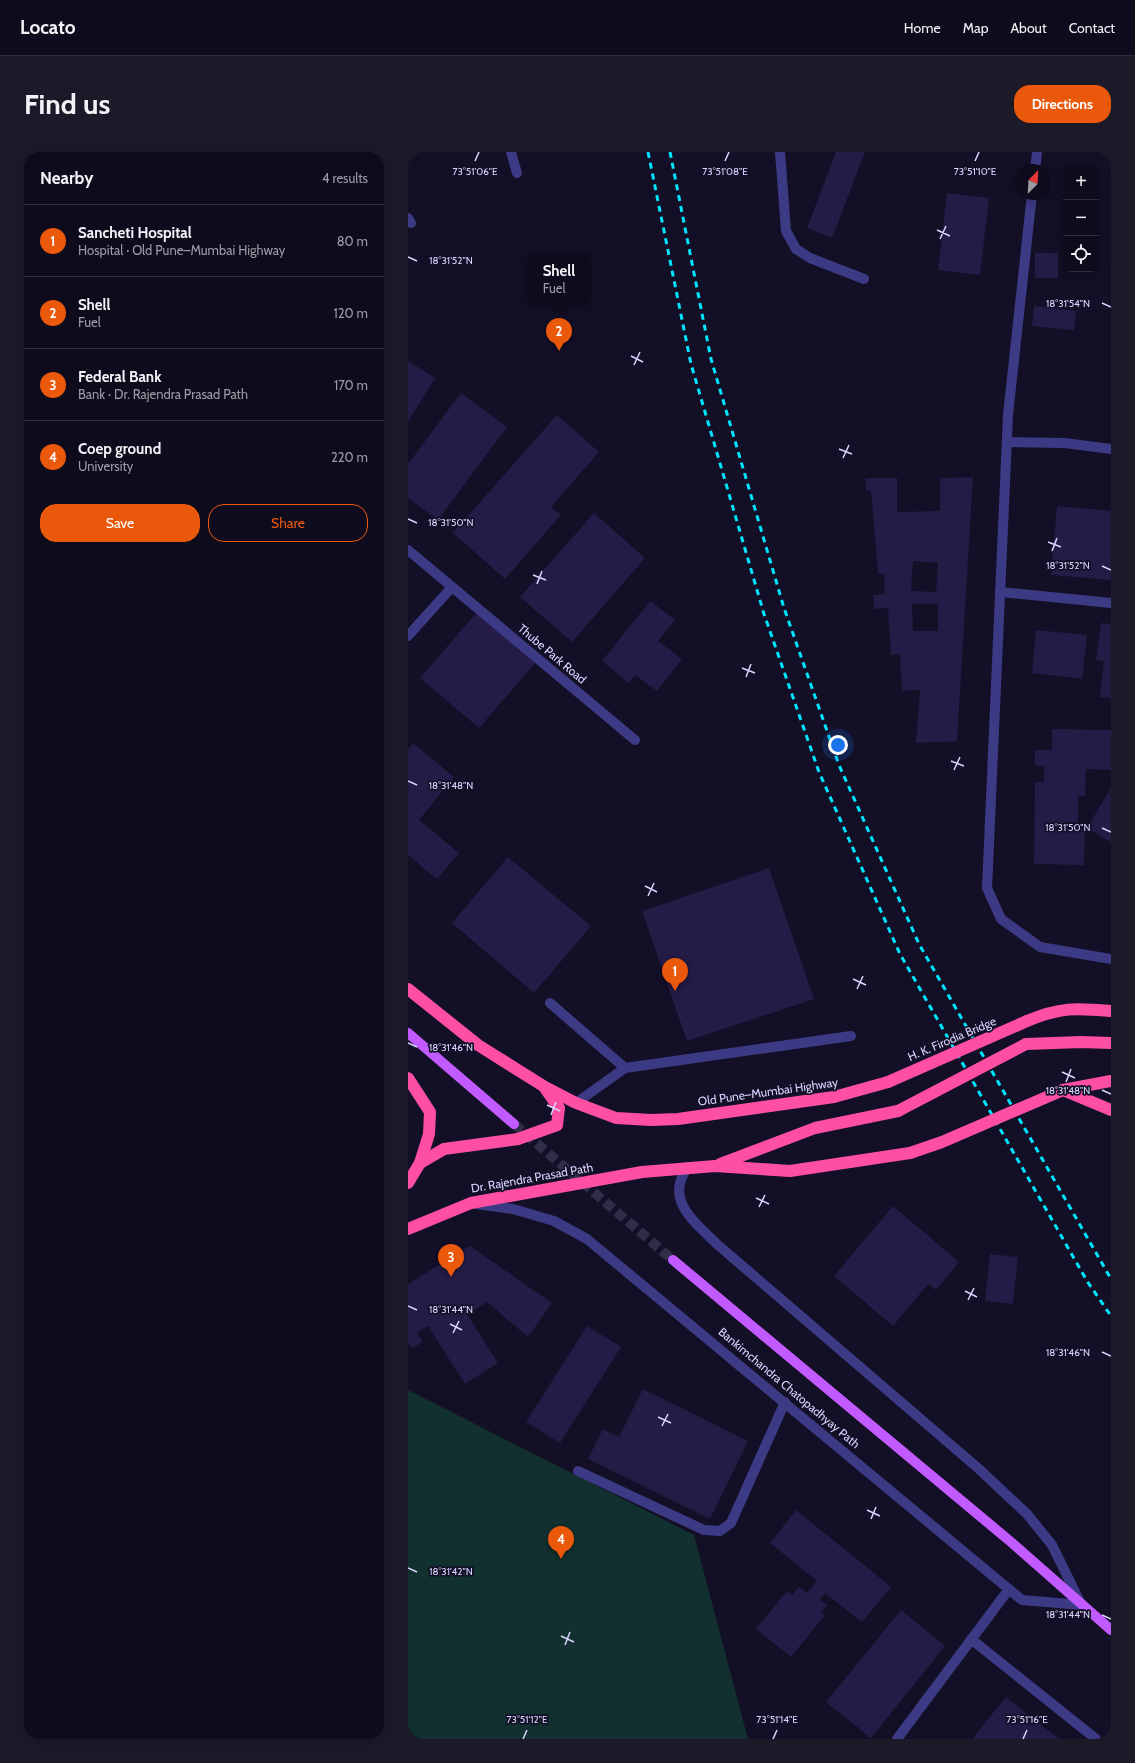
<!DOCTYPE html>
<html lang="en">
<head>
<meta charset="utf-8">
<style>
  :root { --surface:#0e0b1c; --page:#1c1929; --text:#f1f3f6; --muted:#9b9ba3; --line:#2e2b3b; --accent:#ea580c }
  body { margin:0; font-family:Cabin,sans-serif; background:var(--page); color:var(--text) }
  .controls { position:absolute; right:12px; top:12px; display:grid; overflow:hidden; border-radius:8px; box-shadow:0 2px 10px #0003 }
  .controls button { width:36px; height:36px; display:grid; place-items:center; padding:0; border:0; border-bottom:1px solid var(--line); background:var(--surface); color:var(--text); font:20px sans-serif }
  .compass { position:absolute; left:607px; top:12px; width:36px; height:36px; border-radius:50%; background:var(--surface); box-shadow:0 2px 10px #0003; rotate:24deg }
  .you { position:absolute; left:430px; top:593px; width:14px; height:14px; margin:-10px; border:3px solid #fff; border-radius:50%; background:#1a73e8; box-shadow:0 0 0 6px #1a73e833 }
  .badge { display:grid; place-items:center; width:26px; height:26px; border-radius:50%; background:var(--accent); color:#fff; font-size:13px; font-weight:700 }
  .pin { position:absolute; translate:-50% -33px; filter:drop-shadow(0 1px 2px #0008) }
  .pin::after { content:''; position:absolute; top:21px; width:14px; height:12px; background:inherit; clip-path:polygon(0 0,100% 0,50% 100%) }
  .popup { position:absolute; left:120px; top:101px; width:62px; height:52px; box-sizing:border-box; display:grid; place-content:center; border-radius:8px; background:var(--surface); filter:drop-shadow(0 1px 3px #0005); font-size:13px; white-space:nowrap; color:var(--muted) }
  .popup b { font-size:15px; color:var(--text) }
  .popup::after { content:''; position:absolute; left:50%; top:100%; margin-left:-8px; border:8px solid transparent; border-top-color:var(--surface) }
  .list { margin:0; padding:0; list-style:none }
  h2 { display:flex; justify-content:space-between; align-items:center; height:52px; margin:0; padding:0 16px; font-size:17px }
  h2 small { font-size:13px; font-weight:400; color:var(--muted) }
  .list li { display:grid; grid-template-columns:26px 1fr auto; gap:12px; align-items:center; box-sizing:border-box; height:72px; padding:0 16px; border-top:1px solid var(--line) }
  .list b { display:block; font-size:15px; white-space:nowrap }
  .list p { margin:0; font-size:13px; white-space:nowrap; color:var(--muted) }
  .list em { font-size:13px; font-style:normal; color:var(--muted) }
  .actions { display:flex; gap:8px; padding:12px 16px }
  .actions a { flex:1; padding:9px 0; border:1px solid var(--accent); border-radius:16px; text-align:center; font-size:14px; color:var(--accent) }
  .actions .main { background:var(--accent); color:#fff }
  .icon { flex:none; width:22px; height:22px; fill:none; stroke:currentColor; stroke-width:2; stroke-linecap:round; stroke-linejoin:round }
  .map { position:relative; flex:none; width:703px; height:1587px; overflow:hidden; border-radius:16px }
  header { display:flex; align-items:center; gap:24px; box-sizing:border-box; height:56px; padding:0 20px; background:var(--surface); border-bottom:1px solid var(--line) }
  header strong { font-size:19px }
  nav { display:flex; gap:22px; margin-inline-start:auto; font-size:14px }
  .intro { display:flex; align-items:center; justify-content:space-between; box-sizing:border-box; height:96px; padding:0 24px }
  h1 { margin:0; font-size:28px }
  .button { padding:10px 18px; border-radius:16px; background:var(--accent); color:#fff; font-size:14px; font-weight:700 }
  main { display:flex; gap:24px; padding:0 24px }
  aside { flex:1; background:var(--surface); border-radius:16px; box-shadow:0 2px 10px #0003 }
  .map>svg:first-child { display:block }
</style>
</head>
<body>
<header>
<strong>Locato</strong>
<nav><a>Home</a><a>Map</a><a>About</a><a>Contact</a></nav>
</header>
<div class="intro"><h1>Find us</h1><a class="button">Directions</a></div>
<main>
<aside>
<h2>Nearby<small>4 results</small></h2>
<ul class="list">
<li><span class="badge">1</span><div><b>Sancheti Hospital</b><p>Hospital · Old Pune–Mumbai Highway</p></div><em>80 m</em></li>
<li><span class="badge">2</span><div><b>Shell</b><p>Fuel</p></div><em>120 m</em></li>
<li><span class="badge">3</span><div><b>Federal Bank</b><p>Bank · Dr. Rajendra Prasad Path</p></div><em>170 m</em></li>
<li><span class="badge">4</span><div><b>Coep ground</b><p>University</p></div><em>220 m</em></li>
</ul>
<div class="actions"><a class="main">Save</a><a>Share</a></div>
</aside>
<div class="map">
<svg width="703" height="1587" viewBox="0 0 703 1587">
  <rect width="100%" height="100%" fill="#130f26"/>
  <polygon fill="#12302f" points="0,1238 286,1383 340,1587 0,1587"/>
  <g fill="#241b47" fill-rule="evenodd">
    <polygon points="428,0 457,0 424,86 399,76"/>
    <polygon points="539,41 581,46 572,123 530,118"/>
    <rect x="627" y="101" width="23" height="25"/>
    <polygon points="626,154 668,159 666,178 624,174"/>
    <polygon points="0,209 27,226 0,270"/>
    <polygon points="53,241 99,275 30,368 0,346 0,312"/>
    <polygon points="149,263 191,300 143,355 153,363 97,427 45,381"/>
    <path d="M 565,325 L 549,589 L 508,591 L 512,538 L 494,539 L 492,502 L 483,503 L 480,456 L 466,457 L 465,443 L 477,442 L 476,422 L 470,422 L 463,338 L 458,339 L 457,326 L 489,326 L 489,360 L 532,359 L 532,326 ZM 505,409 L 530,411 L 528,440 L 503,439 ZM 504,452 L 530,452 L 530,479 L 505,479 Z"/>
    <polygon points="649,354 703,359 703,428 643,423"/>
    <polygon points="186,361 237,406 164,490 112,445"/>
    <polygon points="242,449 267,468 250,489 274,507 249,539 227,523 221,531 194,509"/>
    <polygon points="69,460 128,510 71,576 12,526"/>
    <polygon points="693,471 703,472 703,546 692,545 696,509 688,508"/>
    <polygon points="628,478 679,483 674,527 624,521"/>
    <polygon points="644,577 703,578 703,618 678,617 677,644 670,644 670,673 677,673 676,713 626,712 627,630 636,630 636,614 627,613 627,598 644,598"/>
    <polygon points="5,591 46,625 11,668 51,701 29,727 0,703 0,597"/>
    <polygon points="703,636 703,690 679,676"/>
    <polygon points="100,705 183,774 126,841 44,771"/>
    <polygon points="361,716 406,847 279,889 234,759"/>
    <polygon points="485,1054 551,1110 528,1138 520,1132 485,1174 426,1124"/>
    <polygon points="62,1094 144,1151 120,1185 79,1150 59,1162 90,1211 57,1232 20,1174 9,1180 15,1190 4,1196 0,1190 0,1132"/>
    <polygon points="582,1102 610,1105 605,1152 577,1149"/>
    <polygon points="179,1174 213,1195 152,1291 118,1270"/>
    <polygon points="235,1237 340,1289 302,1367 180,1307 195,1277 211,1285"/>
    <polygon points="388,1358 483,1435 454,1470 417,1441 412,1448 419,1453 413,1460 417,1463 383,1505 348,1477 379,1439 384,1443 391,1435 399,1441 409,1429 362,1391"/>
    <polygon points="493,1458 537,1494 463,1586 418,1550"/>
    <polygon points="598,1545 651,1587 564,1587"/>
  </g>
  <g fill="none" stroke-linecap="round" stroke-linejoin="round">
    <polyline stroke="#312d47" stroke-width="10" stroke-dasharray="10 5" stroke-linecap="butt" points="106,972 265,1108"/>
    <g stroke="#3d3a85" stroke-width="10">
      <polyline points="142,851 217,916"/>
      <polyline points="168,951 217,916 443,884"/>
      <polyline points="170,1319 296,1378 312,1379 323,1371 377,1250"/>
      <polyline points="563,1487 688,1587"/>
      <polyline points="489,1587 601,1437"/>
    </g>
    <g stroke="#3d3a85" stroke-width="10">
      <polyline points="103,0 109,21"/>
      <polyline points="372,0 378,79 388,97 402,106 456,127"/>
      <polyline points="627,18 629,0"/>
      <polyline points="624,42 600,263 579,736 593,767 632,795 703,807"/>
      <polyline points="0,66 3,71"/>
      <polyline points="599,290 657,291 703,297"/>
      <polyline points="0,398 227,588"/>
      <polyline points="592,440 703,451"/>
      <polyline points="0,484 44,435"/>
      <path d="M 280,1015 C 255,1048 288,1071 310,1093 L 571,1317 L 619,1362 L 644,1393 L 672,1450"/>
      <polyline points="68,1052 105,1057 146,1069 179,1087 614,1448 673,1453"/>
    </g>
    <g stroke="#c25bff" stroke-width="10">
      <polyline points="0,881 106,972"/>
      <polyline points="265,1108 603,1390 703,1478"/>
    </g>
    <g stroke="#ff4fa3" stroke-width="12">
      <polyline points="0,837 70,893 137,935 168,951 208,966 243,968 270,967 426,945 480,930"/>
      <path d="M 619,869 C 652,855 668,856 703,859"/>
      <polyline points="618,892 673,890 703,891"/>
      <polyline points="0,926 22,960 21,982 12,1011 0,1031"/>
      <polyline points="655,938 703,958"/>
      <polyline points="655,938 703,929"/>
      <polyline points="12,1011 36,997 110,987 149,973 151,956 137,936"/>
      <polyline points="312,1012 407,976 490,959"/>
      <polyline points="0,1077 63,1051 234,1020 307,1014 382,1019 502,1001"/>
    </g>
    <g stroke="#00e5ff" stroke-width="3" stroke-dasharray="6 5" stroke-linecap="butt">
      <polyline points="240,0 283,212 356,462 411,620 492,802 679,1129 703,1164"/>
      <polyline points="262,0 303,207 376,456 431,613 511,792 703,1127"/>
    </g>
    <g stroke="#ff4fa3" stroke-width="12">
      <polyline points="480,930 619,869"/>
      <polyline points="490,959 618,892"/>
      <polyline points="502,1001 534,990 655,938"/>
    </g>
  </g>
  <path fill="none" stroke="#d9d4ff" stroke-width="1.5" d="M 67,9 L 71,0M 317,9 L 321,0M 567,9 L 571,0M 529,78 L 542,84M 532,87 L 538,74M 0,105 L 9,109M 694,151 L 703,155M 223,204 L 235,210M 226,213 L 232,200M 431,297 L 444,302M 435,306 L 441,293M 0,367 L 9,371M 640,390 L 653,395M 644,399 L 649,386M 694,414 L 703,418M 125,423 L 138,428M 129,432 L 134,419M 334,516 L 347,521M 338,525 L 343,512M 543,609 L 556,614M 546,618 L 552,605M 0,629 L 9,633M 694,676 L 703,680M 237,734 L 249,740M 240,744 L 246,731M 445,827 L 458,833M 449,837 L 455,824M 0,891 L 9,895M 654,920 L 667,926M 658,930 L 663,917M 694,938 L 703,942M 139,953 L 152,959M 143,963 L 148,950M 348,1046 L 361,1052M 351,1055 L 357,1043M 557,1139 L 569,1145M 560,1148 L 566,1136M 0,1154 L 9,1158M 42,1172 L 54,1178M 45,1181 L 51,1169M 694,1200 L 703,1204M 250,1265 L 263,1271M 254,1274 L 260,1262M 459,1358 L 472,1364M 463,1367 L 468,1355M 0,1416 L 9,1420M 694,1463 L 703,1467M 153,1484 L 166,1490M 157,1493 L 162,1480M 115,1587 L 119,1578M 365,1587 L 369,1578M 615,1587 L 619,1578"/>
  <g text-anchor="middle" stroke-width="3.5" stroke-linejoin="round" paint-order="stroke">
    <g font-size="12" fill="#d9d4ff" stroke="#130f26">
      <text transform="translate(144 502) rotate(40)" y="4">Thube Park Road</text>
      <text transform="translate(544 887) rotate(-23)" y="4">H. K. Firodia Bridge</text>
      <text transform="translate(360 940) rotate(-8)" y="4">Old Pune–Mumbai Highway</text>
      <text transform="translate(124 1026) rotate(-10)" y="4">Dr. Rajendra Prasad Path</text>
      <text transform="translate(381 1236) rotate(40)" y="4">Bankimchandra Chatopadhyay Path</text>
    </g>
  </g>
  <g font-size="10" text-anchor="middle" fill="#d9d4ff" stroke="#130f26" stroke-width="3.5" stroke-linejoin="round" paint-order="stroke">
    <text x="567" y="23">73°51'10"E</text>
    <text x="67" y="23">73°51'06"E</text>
    <text x="317" y="23">73°51'08"E</text>
    <text x="43" y="112">18°31'52"N</text>
    <text x="660" y="155">18°31'54"N</text>
    <text x="43" y="374">18°31'50"N</text>
    <text x="660" y="417">18°31'52"N</text>
    <text x="43" y="637">18°31'48"N</text>
    <text x="660" y="679">18°31'50"N</text>
    <text x="43" y="899">18°31'46"N</text>
    <text x="660" y="942">18°31'48"N</text>
    <text x="43" y="1161">18°31'44"N</text>
    <text x="660" y="1204">18°31'46"N</text>
    <text x="43" y="1423">18°31'42"N</text>
    <text x="660" y="1466">18°31'44"N</text>
    <text x="119" y="1571">73°51'12"E</text>
    <text x="369" y="1571">73°51'14"E</text>
    <text x="619" y="1571">73°51'16"E</text>
  </g>
</svg>
<div class="controls">
<button>+</button>
<button>−</button>
<button><svg class="icon" aria-label="locate" viewBox="0 0 24 24"><circle cx="12" cy="12" r="6"/><path d="M12 2v4M12 18v4M2 12h4M18 12h4"/></svg></button>
</div>
<svg class="compass" viewBox="-18 -18 36 36"><path d="M0-13l5 13h-10z" fill="#e53935"/><path d="M0 13l5-13h-10z" fill="#9b9ba3"/></svg>
<div class="you"></div>
<div class="pin badge" style="left:267px;top:839px">1</div>
<div class="pin badge" style="left:151px;top:199px">2</div>
<div class="popup"><b>Shell</b>Fuel</div>
<div class="pin badge" style="left:43px;top:1125px">3</div>
<div class="pin badge" style="left:153px;top:1407px">4</div>
</div>
</main>
</body>
</html>
